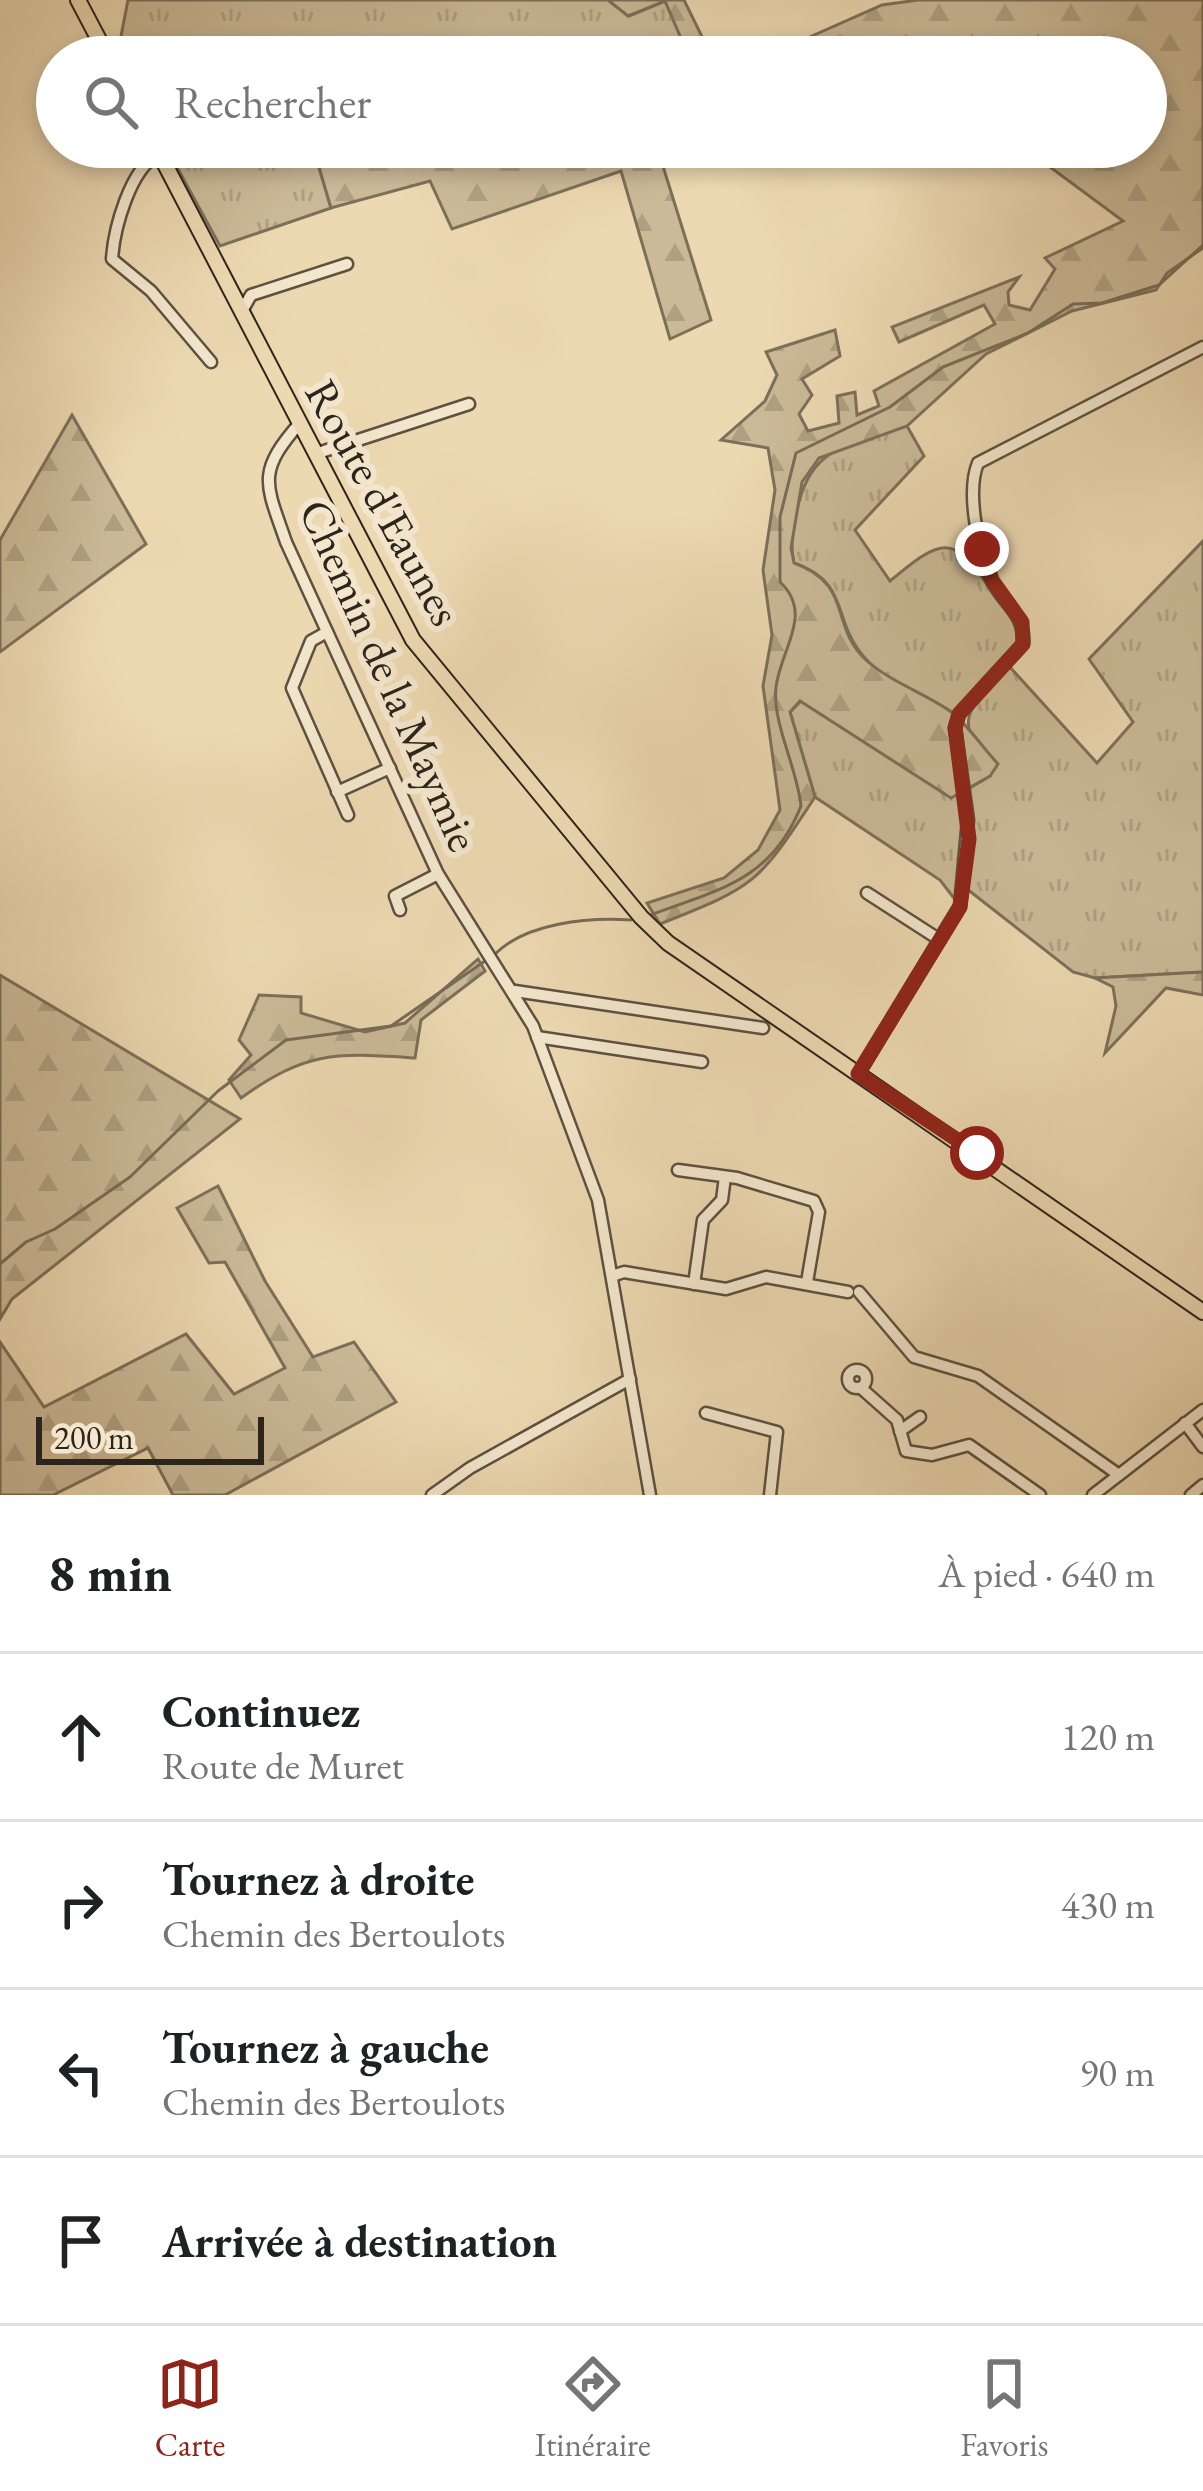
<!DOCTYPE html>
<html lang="fr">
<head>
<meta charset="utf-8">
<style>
  :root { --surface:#fff; --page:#f2f2f2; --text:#202124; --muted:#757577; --line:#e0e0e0; --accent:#8f2418 }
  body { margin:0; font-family:"EB Garamond",serif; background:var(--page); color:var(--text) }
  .scale { position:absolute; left:36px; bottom:30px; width:228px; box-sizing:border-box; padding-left:12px; border:6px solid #2c251b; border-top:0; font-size:33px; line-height:42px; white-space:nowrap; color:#2c251b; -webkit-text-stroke:9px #f3e6cc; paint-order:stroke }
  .stop { position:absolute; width:36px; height:36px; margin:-27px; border:9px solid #8f2418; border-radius:50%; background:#fff }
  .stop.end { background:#8f2418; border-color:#fff; box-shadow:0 3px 12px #0008 }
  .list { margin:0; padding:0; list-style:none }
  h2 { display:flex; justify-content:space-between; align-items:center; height:156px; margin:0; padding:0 48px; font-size:51px }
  h2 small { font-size:39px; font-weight:400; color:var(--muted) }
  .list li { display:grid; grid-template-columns:78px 1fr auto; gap:36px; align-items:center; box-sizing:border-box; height:168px; padding:0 48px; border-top:3px solid var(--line) }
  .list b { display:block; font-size:45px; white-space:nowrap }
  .list p { margin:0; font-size:39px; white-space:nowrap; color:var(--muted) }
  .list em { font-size:39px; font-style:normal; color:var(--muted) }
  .icon { flex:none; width:66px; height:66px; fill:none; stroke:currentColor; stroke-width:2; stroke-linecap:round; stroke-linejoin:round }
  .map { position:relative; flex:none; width:1203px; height:1495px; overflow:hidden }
  .search { position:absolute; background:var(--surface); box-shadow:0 6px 18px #0003; left:36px; right:36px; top:36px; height:132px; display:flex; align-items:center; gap:30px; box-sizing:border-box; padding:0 42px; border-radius:66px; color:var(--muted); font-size:45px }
  .sheet { height:828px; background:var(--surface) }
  nav { display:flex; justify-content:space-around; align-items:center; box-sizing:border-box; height:168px; border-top:3px solid var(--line); background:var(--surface); font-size:33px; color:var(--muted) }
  nav a { display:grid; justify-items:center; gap:6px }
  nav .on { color:var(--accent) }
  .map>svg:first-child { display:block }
</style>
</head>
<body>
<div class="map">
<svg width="1203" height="1495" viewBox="0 0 1203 1495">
  <defs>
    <pattern id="grass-tufts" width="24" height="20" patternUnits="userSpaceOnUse" patternTransform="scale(3)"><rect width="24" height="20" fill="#cbba98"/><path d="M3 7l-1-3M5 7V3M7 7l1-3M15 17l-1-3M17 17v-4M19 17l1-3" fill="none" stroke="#aea082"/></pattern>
    <pattern id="forest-firs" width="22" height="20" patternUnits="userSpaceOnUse" patternTransform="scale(3)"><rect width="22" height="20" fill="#cbba98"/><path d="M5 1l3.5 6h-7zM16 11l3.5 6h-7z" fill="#aea082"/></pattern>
  </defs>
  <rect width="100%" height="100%" fill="#ecd8b1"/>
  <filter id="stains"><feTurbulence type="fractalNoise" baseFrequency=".00167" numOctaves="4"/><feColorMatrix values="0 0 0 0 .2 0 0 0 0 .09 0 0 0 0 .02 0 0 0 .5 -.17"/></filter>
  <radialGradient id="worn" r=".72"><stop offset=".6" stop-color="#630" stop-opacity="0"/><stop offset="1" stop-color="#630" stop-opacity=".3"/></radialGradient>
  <g fill="url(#grass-tufts)" stroke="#7c705a" stroke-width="3">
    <polygon points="128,0 608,0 629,16 665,1 691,56 117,57"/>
    <polygon points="166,147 313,147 331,208 220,246"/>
    <path d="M 907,426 L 924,456 L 855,530 L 890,581 C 939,540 955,530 991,591 C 999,605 1012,615 1020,629 L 1018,642 L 954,713 C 927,697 884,681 864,657 C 831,619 851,583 794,563 C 790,546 793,532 796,515 C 808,446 847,445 907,426 Z"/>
    <path d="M 1203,541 L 1203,972 L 1095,978 L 1073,972 L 967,889 L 972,854 L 968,789 L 990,776 C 956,711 962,719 1009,666 L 1097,763 L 1133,722 L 1089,659 Z"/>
    <polygon points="801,701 951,797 959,793 964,833 957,902 940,880 815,797 790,712"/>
  </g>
  <g fill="url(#forest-firs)" stroke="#7c705a" stroke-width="3">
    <polygon points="608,0 684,0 712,57 689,57 665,1 628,16"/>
    <path d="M 918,0 L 1203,0 L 1203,248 L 1167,273 L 1156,290 L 1072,311 L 986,354 L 907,426 L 819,458 L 802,482 L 791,548 L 794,563 C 855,585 828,626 867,661 C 890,681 923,693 947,709 C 966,722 982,747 998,764 L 990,776 L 951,798 L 800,701 L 790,712 L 815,797 C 758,884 756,886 660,924 L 647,903 L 724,878 L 758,850 L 780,810 L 763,686 L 772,635 L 763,570 L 775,490 L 768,448 L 721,440 L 765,401 L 777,375 L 766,352 L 835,330 L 840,356 L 802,379 L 812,395 L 799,414 L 808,431 L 839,423 L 837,396 L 855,392 L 857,415 L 879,406 L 874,391 L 995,324 L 984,305 L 899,342 L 892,327 L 1019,277 L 1008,292 L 1009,305 L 1030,310 L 1055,269 L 1045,258 L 1123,221 L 1023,147 L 1146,147 L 1146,57 L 951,57 L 943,38 L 881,57 L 791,57 L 794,44 L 882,5 Z"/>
    <polygon points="313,147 657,147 711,320 670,339 621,171 452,229 430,181 331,208"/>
    <polygon points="72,415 146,544 0,652 0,540"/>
    <path d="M 478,959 L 485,971 L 421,1020 L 415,1058 C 336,1053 308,1050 241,1098 L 229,1080 L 251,1055 L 239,1040 L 259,995 L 301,997 L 301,1013 L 365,1032 L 405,1023 Z"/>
    <polygon points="1203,972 1203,995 1166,988 1105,1053 1116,1006 1113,987 1095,978"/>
    <polygon points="0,975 240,1119 12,1299 0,1319"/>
    <polygon points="218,1186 265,1281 313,1357 354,1342 396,1402 225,1495 173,1495 148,1448 53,1495 0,1495 0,1342 44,1407 186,1334 234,1394 285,1368 225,1262 209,1263 177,1208"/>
  </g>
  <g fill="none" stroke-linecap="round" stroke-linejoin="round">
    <g stroke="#786c56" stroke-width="3">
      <path d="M 650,915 C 718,890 771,881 801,806 C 797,767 772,723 776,687 C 781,648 814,614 780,582 L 780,517 L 796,453 L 890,407 L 943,367 L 1028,333 L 1073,304 L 1102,303 L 1159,285 L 1203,245"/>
      <path d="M 495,954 C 526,923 588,917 631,920"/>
      <polyline points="0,1264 26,1242 55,1229 130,1177 218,1091 286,1040 391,1026 485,961"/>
    </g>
    <defs>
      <g id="minor">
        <path d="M 159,154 C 130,168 114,229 112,259 L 151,291 L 211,362"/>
        <polyline points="242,311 251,295 347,264"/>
        <path d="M 299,424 C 256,473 266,484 286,542 L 438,874 L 533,1026 L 598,1200 L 650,1495"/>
        <polyline points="315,454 469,404"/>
        <polyline points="327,632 311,641 292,688 348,815"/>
        <polyline points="337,792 390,768"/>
        <polyline points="867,893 940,940"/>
        <polyline points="400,910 395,896 438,874"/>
        <polyline points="515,991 763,1028"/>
        <polyline points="537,1037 702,1062"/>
        <path d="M 858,1074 L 960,906 L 968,820 L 955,728 L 959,714 L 1023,644 C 1026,614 1001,602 990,577 C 978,547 966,492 978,463 L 1203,347"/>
        <polyline points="678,1170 737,1178 814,1201 819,1212 807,1282"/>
        <polyline points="612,1276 624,1272 726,1289 766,1277 848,1292"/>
        <polyline points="694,1284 703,1220 722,1200 725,1177"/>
        <polyline points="859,1292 914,1357 978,1376 1119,1475"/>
        <circle cx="857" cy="1379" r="9"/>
        <polyline points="861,1388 897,1420 906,1451 932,1455 969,1445 1040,1495"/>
        <polyline points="706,1413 777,1432 770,1495"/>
        <polyline points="1185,1423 1203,1447"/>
        <polyline points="900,1431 920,1417"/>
        <polyline points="432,1495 470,1468 630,1379"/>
        <polyline points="1093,1495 1203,1410"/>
        <polyline points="1191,1495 1203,1485"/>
      </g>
      <g id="major">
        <polyline points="78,0 108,57"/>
        <polyline points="156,147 413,640 641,917 668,943 1203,1312"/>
      </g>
    </defs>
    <use href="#minor" stroke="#5c5240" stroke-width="15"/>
    <use href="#major" stroke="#2c251b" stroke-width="18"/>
    <use href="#minor" stroke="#f3e6cc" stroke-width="10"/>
    <use href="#major" stroke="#ecd8b1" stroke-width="14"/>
  </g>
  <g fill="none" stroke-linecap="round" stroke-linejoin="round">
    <polyline stroke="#8f2418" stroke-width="15" points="977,1153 858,1074 960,907 969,839 955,728 959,714 1023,644 1022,622 992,580 982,549"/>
  </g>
  <g text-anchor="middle" stroke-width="12" stroke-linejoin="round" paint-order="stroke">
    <g font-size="45" fill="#2c251b" stroke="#f3e6cc">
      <text transform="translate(384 502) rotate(61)" y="16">Route d'Eaunes</text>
      <text transform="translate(390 675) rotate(66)" y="16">Chemin de la Maymie</text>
    </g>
  </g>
  <rect width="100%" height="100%" filter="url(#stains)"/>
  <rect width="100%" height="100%" fill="url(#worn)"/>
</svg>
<div class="scale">200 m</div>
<div class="stop" style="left:977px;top:1153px"></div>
<div class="stop end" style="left:982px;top:549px"></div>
<div class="search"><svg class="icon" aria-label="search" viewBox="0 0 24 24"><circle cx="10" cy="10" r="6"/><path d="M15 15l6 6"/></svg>Rechercher</div>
</div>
<section class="sheet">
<h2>8 min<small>À pied · 640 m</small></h2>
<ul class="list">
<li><svg class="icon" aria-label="ahead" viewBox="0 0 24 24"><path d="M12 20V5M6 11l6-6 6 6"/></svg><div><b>Continuez</b><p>Route de Muret</p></div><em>120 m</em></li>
<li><svg class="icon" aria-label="right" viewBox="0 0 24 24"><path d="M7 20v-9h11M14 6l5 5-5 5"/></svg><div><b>Tournez à droite</b><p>Chemin des Bertoulots</p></div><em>430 m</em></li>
<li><svg class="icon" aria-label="left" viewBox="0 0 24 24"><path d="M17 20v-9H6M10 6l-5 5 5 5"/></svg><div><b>Tournez à gauche</b><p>Chemin des Bertoulots</p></div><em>90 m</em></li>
<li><svg class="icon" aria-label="arrive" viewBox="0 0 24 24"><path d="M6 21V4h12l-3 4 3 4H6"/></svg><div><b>Arrivée à destination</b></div></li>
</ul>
</section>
<nav>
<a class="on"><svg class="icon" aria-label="map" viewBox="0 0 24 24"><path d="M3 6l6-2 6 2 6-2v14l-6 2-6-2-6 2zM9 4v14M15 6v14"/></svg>Carte</a>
<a><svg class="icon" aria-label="directions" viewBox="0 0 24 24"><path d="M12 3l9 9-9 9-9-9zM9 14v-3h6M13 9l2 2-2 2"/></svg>Itinéraire</a>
<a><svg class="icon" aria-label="saved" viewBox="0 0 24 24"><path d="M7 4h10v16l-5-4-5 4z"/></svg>Favoris</a>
</nav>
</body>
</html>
